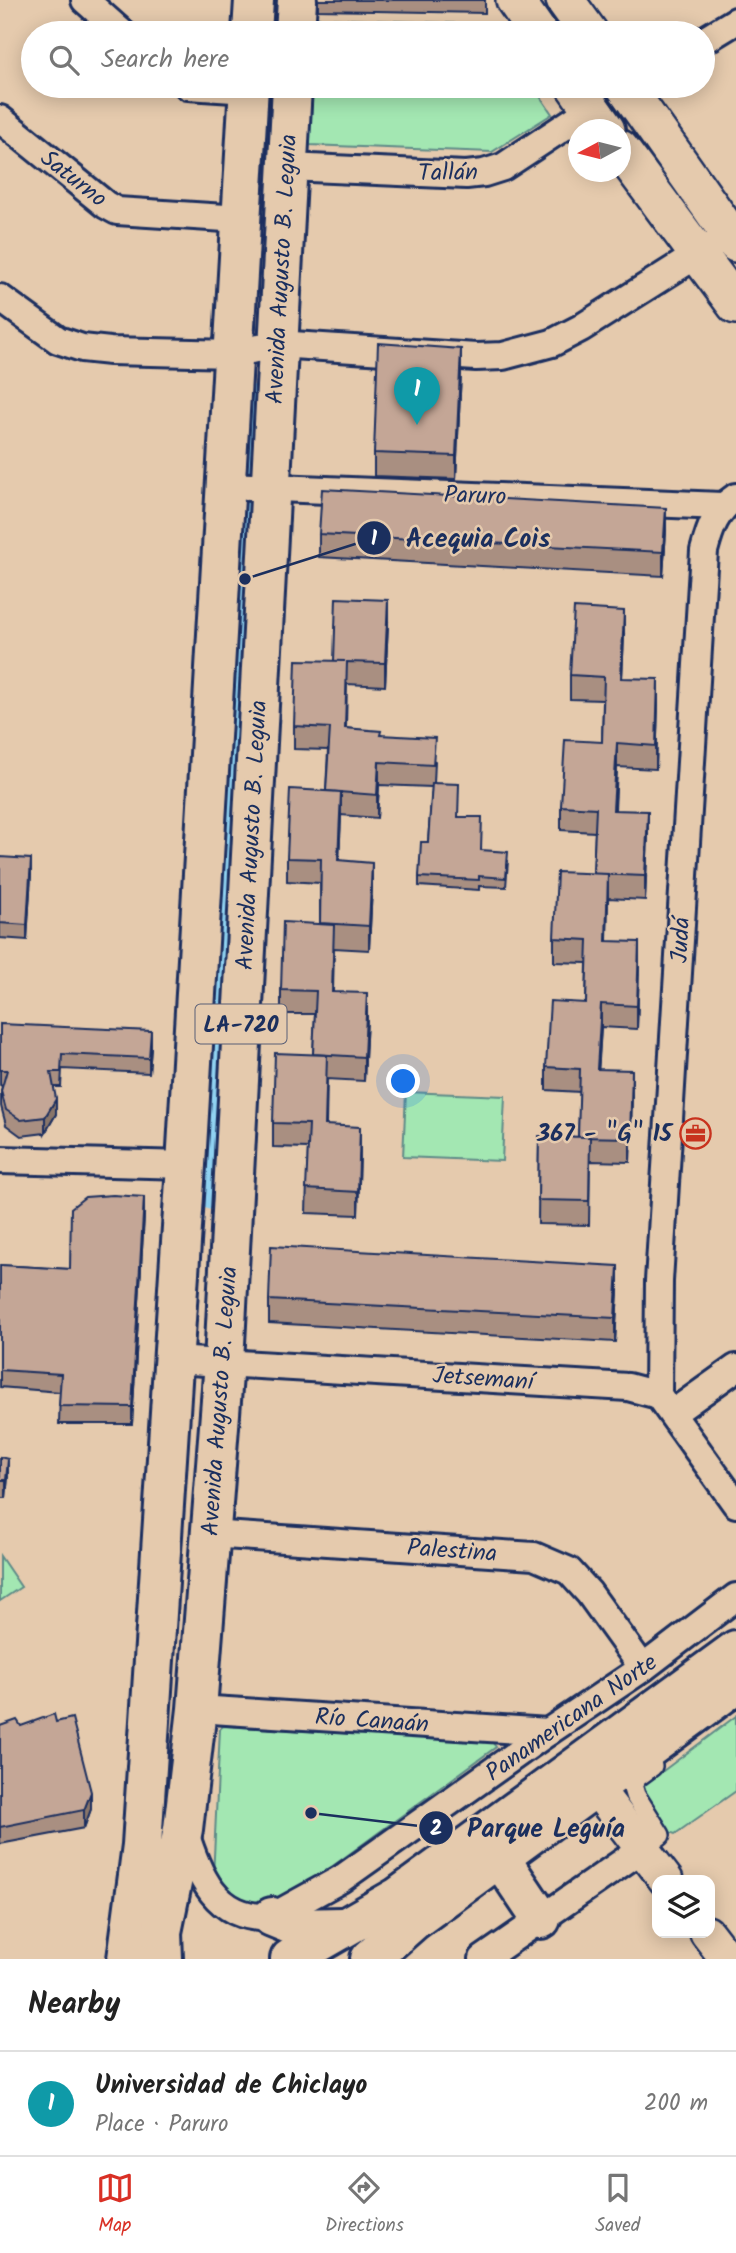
<!DOCTYPE html>
<html lang="en">
<head>
<meta charset="utf-8">
<style>
  :root { --surface:#fff; --page:#f6f6f6; --text:#222; --muted:#767676; --line:#e0e0e0; --accent:#d93025 }
  body { margin:0; font-family:Kalam,sans-serif; background:var(--page); color:var(--text) }
  .controls { position:absolute; right:21px; bottom:21px; display:grid; overflow:hidden; border-radius:14px; box-shadow:0 4px 18px #0003 }
  .controls button { width:63px; height:63px; display:grid; place-items:center; padding:0; border:0; border-bottom:2px solid var(--line); background:var(--surface); color:var(--text); font:35px sans-serif }
  .compass { position:absolute; left:568px; top:119px; width:63px; height:63px; border-radius:50%; background:var(--surface); box-shadow:0 4px 18px #0003; rotate:263deg }
  .you { position:absolute; left:404px; top:1082px; width:24px; height:24px; margin:-18px; border:5px solid #fff; border-radius:50%; background:#1a73e8; box-shadow:0 0 0 10px #1a73e833 }
  .badge { display:grid; place-items:center; width:46px; height:46px; border-radius:50%; background:var(--accent); color:#fff; font-size:23px; font-weight:700 }
  .pin { position:absolute; translate:-50% -58px; filter:drop-shadow(0 2px 4px #0008) }
  .pin::after { content:''; position:absolute; top:37px; width:24px; height:21px; background:inherit; clip-path:polygon(0 0,100% 0,50% 100%) }
  .list { margin:0; padding:0; list-style:none }
  h2 { display:flex; justify-content:space-between; align-items:center; height:91px; margin:0; padding:0 28px; font-size:30px }
  h2 small { font-size:23px; font-weight:400; color:var(--muted) }
  .list li { display:grid; grid-template-columns:46px 1fr auto; gap:21px; align-items:center; box-sizing:border-box; height:105px; padding:0 28px; border-top:2px solid var(--line) }
  .list b { display:block; font-size:26px; white-space:nowrap }
  .list p { margin:0; font-size:23px; white-space:nowrap; color:var(--muted) }
  .list em { font-size:23px; font-style:normal; color:var(--muted) }
  .icon { flex:none; width:38px; height:38px; fill:none; stroke:currentColor; stroke-width:2; stroke-linecap:round; stroke-linejoin:round }
  .map { position:relative; flex:none; width:736px; height:1959px; overflow:hidden }
  .search { position:absolute; background:var(--surface); box-shadow:0 4px 18px #0003; left:21px; right:21px; top:21px; height:77px; display:flex; align-items:center; gap:18px; box-sizing:border-box; padding:0 24px; border-radius:38px; color:var(--muted); font-size:26px }
  .sheet { height:196px; background:var(--surface) }
  nav { display:flex; justify-content:space-around; align-items:center; box-sizing:border-box; height:98px; border-top:2px solid var(--line); background:var(--surface); font-size:19px; color:var(--muted) }
  nav a { display:grid; justify-items:center; gap:4px }
  nav .on { color:var(--accent) }
  .map>svg:first-child { display:block }
</style>
</head>
<body>
<div class="map">
<svg width="736" height="1959" viewBox="0 0 736 1959">
  <rect width="100%" height="100%" fill="#e5caad"/>
  <filter id="ink" filterUnits="userSpaceOnUse"><feTurbulence type="fractalNoise" baseFrequency=".0143" numOctaves="2"/><feDisplacementMap in="SourceGraphic" scale="14" xChannelSelector="R" yChannelSelector="G"/><feConvolveMatrix kernelMatrix="1 2 1 2 8 2 1 2 1" color-interpolation-filters="sRGB"/></filter>
  <g filter="url(#ink)">
    <g fill="#a3e7b2" stroke="#5f8b88" stroke-width="2">
      <polygon points="317,18 492,25 497,33 316,33"/>
      <polygon points="313,86 533,86 552,114 492,152 309,145"/>
      <polygon points="406,1092 505,1096 502,1161 403,1157"/>
      <polygon points="0,1556 21,1587 0,1601"/>
      <polygon points="736,1716 736,1791 675,1834 666,1831 640,1794 643,1786"/>
      <polygon points="223,1726 492,1742 496,1747 282,1903 238,1903 213,1878 220,1729"/>
    </g>
    <g fill="none" stroke-linecap="round" stroke-linejoin="round">
      <polyline stroke="#90d2f1" stroke-width="23" points="211,1198 257,396"/>
      <defs>
        <polyline id="pedestrian" points="642,1849 660,1835 635,1795 632,1785 637,1777 652,1766"/>
        <g id="minor">
          <polyline points="85,0 122,33"/>
          <polyline points="703,41 736,21"/>
          <polyline points="188,86 249,90"/>
          <polyline points="0,119 106,205 117,211 241,219"/>
          <polyline points="288,167 466,175 484,173 503,167 591,109"/>
          <polyline points="0,298 58,340 82,348 110,351 233,354 277,344 476,357 503,356 552,343 581,328 711,246"/>
          <polyline points="227,486 722,506"/>
          <polyline points="0,1160 186,1165"/>
          <polyline points="173,1360 628,1387 658,1395 736,1504"/>
          <path d="M 658,1395 L 659,1281 L 704,551 C 710,528 716,510 736,497"/>
          <polyline points="673,1413 736,1368"/>
          <polyline points="210,1534 534,1556 569,1571 589,1593 643,1668"/>
          <polyline points="197,1709 548,1732"/>
          <path d="M 184,1830 C 199,1875 215,1921 272,1917 L 341,1879 L 548,1732 L 643,1668 L 736,1597"/>
          <polyline points="483,1959 642,1849"/>
        </g>
        <g id="tertiary">
          <polyline points="595,1787 666,1880"/>
          <polyline points="707,1933 727,1959"/>
        </g>
        <g id="secondary">
          <polyline points="515,0 538,33"/>
          <polyline points="565,0 589,33"/>
          <polyline points="575,86 606,130"/>
          <polyline points="625,86 736,243"/>
          <polyline points="620,149 736,305"/>
        </g>
        <g id="primary">
          <polyline points="252,33 254,0"/>
          <polyline points="295,33 297,0"/>
          <polyline points="127,1959 142,1845 186,1165 249,86"/>
          <polyline points="163,1959 162,1932 183,1829 197,1709 224,1362 292,86"/>
        </g>
        <g id="trunk">
          <polyline points="500,1858 541,1919"/>
          <polyline points="272,1917 299,1928 342,1927"/>
          <polyline points="290,1959 398,1897 736,1650"/>
          <polyline points="370,1959 413,1921 736,1684"/>
        </g>
      </defs>
      <use href="#pedestrian" stroke="#1b2f5e" stroke-width="24"/>
      <use href="#minor" stroke="#1b2f5e" stroke-width="32"/>
      <use href="#tertiary" stroke="#1b2f5e" stroke-width="38"/>
      <use href="#secondary" stroke="#1b2f5e" stroke-width="42"/>
      <use href="#primary" stroke="#1b2f5e" stroke-width="44"/>
      <use href="#trunk" stroke="#1b2f5e" stroke-width="44"/>
      <use href="#pedestrian" stroke="#e5caad" stroke-width="19"/>
      <use href="#minor" stroke="#e5caad" stroke-width="26"/>
      <use href="#tertiary" stroke="#e5caad" stroke-width="33"/>
      <use href="#secondary" stroke="#e5caad" stroke-width="37"/>
      <use href="#primary" stroke="#e5caad" stroke-width="38"/>
      <use href="#trunk" stroke="#e5caad" stroke-width="38"/>
    </g>
    <g fill="#a98f81" stroke="#1b2f5e" stroke-width="2">
      <polygon points="318,0 485,0 485,13 318,10"/>
      <polygon points="461,372 456,479 374,476 374,453"/>
      <polygon points="666,531 663,576 319,557 319,534"/>
      <polygon points="388,623 385,686 347,684 346,728 381,735 435,761 434,783 481,850 508,861 506,887 479,886 479,890 419,886 419,877 428,842 432,787 379,785 377,818 341,815 339,860 372,886 369,950 334,948 333,992 367,1017 364,1081 327,1079 326,1125 360,1151 358,1215 306,1213 308,1148 273,1147 273,1123 313,1055 315,1014 281,1014 281,990 320,924 320,883 287,881 287,858 326,791 328,750 294,749 294,726 334,661"/>
      <polygon points="624,635 622,678 658,703 656,769 617,767 615,810 648,835 645,900 608,898 607,941 639,965 637,1029 601,1027 598,1069 632,1094 630,1162 590,1161 589,1225 538,1224 539,1136 578,1137 580,1092 546,1090 546,1067 586,1003 587,963 554,962 554,938 593,874 595,832 561,830 561,806 602,742 603,700 570,699 570,675"/>
      <polygon points="0,857 31,874 27,940 0,938"/>
      <polygon points="0,1024 151,1047 149,1073 62,1069 61,1087 53,1087 56,1114 45,1133 21,1136 6,1125 1,1106 1,1091 2,1086 0,1085"/>
      <polygon points="144,1215 132,1424 59,1424 60,1392 0,1387 0,1265 70,1269"/>
      <polygon points="618,1290 615,1342 269,1323 269,1300"/>
      <polygon points="0,1457 8,1476 6,1498 0,1498"/>
      <polygon points="0,1726 21,1726 91,1809 84,1828 0,1844"/>
    </g>
    <g fill="#897469" stroke="#1b2f5e" stroke-width="2">
      <polygon points="461,349 461,372 456,479 456,456"/>
      <polygon points="666,508 666,531 663,576 663,552"/>
      <polygon points="388,600 388,623 385,686 385,663"/>
      <polygon points="624,611 624,635 621,701 621,678"/>
      <polygon points="658,679 658,703 656,769 656,746"/>
      <polygon points="617,743 617,767 613,833 613,810"/>
      <polygon points="379,762 379,785 377,818 377,795"/>
      <polygon points="341,792 341,816 338,884 338,860"/>
      <polygon points="648,811 648,835 645,900 645,876"/>
      <polygon points="31,859 31,874 27,940 27,925"/>
      <polygon points="372,863 372,886 369,950 369,926"/>
      <polygon points="608,874 608,898 606,964 606,941"/>
      <polygon points="639,942 639,965 637,1029 637,1006"/>
      <polygon points="367,993 367,1017 364,1081 364,1057"/>
      <polygon points="601,1004 601,1027 597,1093 597,1069"/>
      <polygon points="151,1031 151,1047 149,1073 149,1058"/>
      <polygon points="632,1070 632,1094 630,1162 630,1138"/>
      <polygon points="56,1099 56,1114 45,1133 45,1117"/>
      <polygon points="360,1127 360,1151 358,1215 358,1192"/>
      <polygon points="144,1197 144,1215 132,1424 132,1407"/>
      <polygon points="618,1266 618,1290 615,1342 615,1318"/>
      <polygon points="8,1459 8,1476 6,1498 6,1480"/>
      <polygon points="91,1792 91,1809 84,1828 84,1810"/>
    </g>
    <g fill="#c4a696" stroke="#1b2f5e" stroke-width="2">
      <polygon points="378,343 461,349 456,456 374,453"/>
      <polygon points="322,489 666,508 663,552 319,534"/>
      <polygon points="336,598 388,600 385,663 347,662 345,728 381,731 380,735 435,738 433,765 379,762 377,795 326,791 330,728 294,726 296,660 345,661 334,661"/>
      <polygon points="574,608 624,611 621,678 658,679 656,746 617,743 613,810 648,811 645,876 593,874 596,808 561,806 565,740 602,742 604,677 570,675"/>
      <polygon points="432,783 459,784 458,817 482,817 481,850 508,852 506,878 479,876 479,880 419,877 421,842 428,842"/>
      <polygon points="290,789 341,792 338,860 372,863 369,926 320,923 321,859 287,858"/>
      <polygon points="0,857 31,859 27,925 0,923"/>
      <polygon points="557,872 608,874 606,941 639,942 637,1006 601,1004 597,1069 632,1070 630,1138 578,1137 580,1069 546,1067 550,1001 586,1003 588,940 554,938"/>
      <polygon points="283,922 334,925 332,992 367,993 364,1057 313,1054 316,991 281,990"/>
      <polygon points="0,1024 151,1031 149,1058 62,1054 61,1072 51,1072 56,1099 45,1117 21,1120 6,1110 1,1091 7,1070 0,1070"/>
      <polygon points="275,1053 327,1055 325,1125 360,1127 358,1192 306,1189 309,1124 273,1123"/>
      <polygon points="539,1136 590,1137 589,1201 538,1200"/>
      <polygon points="113,1195 144,1197 132,1407 59,1406 61,1374 0,1370 0,1265 70,1269 71,1208 85,1197"/>
      <polygon points="271,1246 618,1266 615,1318 269,1300"/>
      <polygon points="0,1457 8,1459 6,1480 0,1480"/>
      <polygon points="54,1714 56,1722 72,1718 91,1792 84,1810 0,1827 0,1726 17,1720 21,1726"/>
    </g>
  </g>
  <defs>
    <symbol id="office-ring" viewBox="-11 -11 22 22"><circle r="9.5" fill="#e5caad" stroke="#c8321e" stroke-width="1.5"/><path d="M-6-3h4V-5.5h4V-3h4V5H-6ZM-1-4.5V-3h2v-1.5ZM-6 0V1H6V0Z" fill="#c8321e"/></symbol>
  </defs>
  <g fill-rule="evenodd">
    <use href="#office-ring" x="678" y="1116" width="35" height="35"/>
  </g>
  <g text-anchor="middle" stroke-width="5" stroke-linejoin="round" paint-order="stroke">
    <rect fill="#e5caad" stroke="#585e76" stroke-width="2" x="195.5" y="1004.5" width="91" height="39" rx="5"/>
    <g font-size="23" font-weight="bold" fill="#1b2f5e">
      <text x="241" y="1032">LA-720</text>
    </g>
    <g font-size="24" fill="#1b2f5e" stroke="#e5caad">
      <text transform="translate(448 172) rotate(-1)" y="8">Tallán</text>
      <text transform="translate(74 178) rotate(38)" y="8">Saturno</text>
      <text transform="translate(281 269) rotate(-87)" y="8">Avenida Augusto B. Leguia</text>
      <text transform="translate(475 495) rotate(2)" y="8">Paruro</text>
      <text transform="translate(251 835) rotate(-87)" y="8">Avenida Augusto B. Leguia</text>
      <text transform="translate(680 940) rotate(-87)" y="8">Judá</text>
      <text transform="translate(483 1378) rotate(4)" y="8">Jetsemaní</text>
      <text transform="translate(219 1401) rotate(-86)" y="8">Avenida Augusto B. Leguia</text>
      <text transform="translate(452 1550) rotate(4)" y="8">Palestina</text>
      <text transform="translate(571 1717) rotate(-35)" y="8">Panamericana Norte</text>
      <text transform="translate(372 1720) rotate(4)" y="8">Río Canaán</text>
    </g>
    <g font-size="24" font-weight="bold" fill="#1b2f5e" stroke="#e5caad" text-anchor="end">
      <text x="672" y="1141">367 - "G" 15</text>
    </g>
  </g>
  <path fill="none" stroke="#1b2f5e" stroke-width="2.5" d="M245 579L374 538M311 1813L436 1828"/>
  <g fill="#1b2f5e" stroke="#e5caad" stroke-width="2.5">
    <circle cx="245" cy="579" r="7"/>
    <circle cx="311" cy="1813" r="7"/>
    <circle cx="374" cy="538" r="18"/>
    <circle cx="436" cy="1828" r="18"/>
  </g>
  <g font-size="21" text-anchor="middle" font-weight="bold" fill="#fff">
    <text x="374" y="545">1</text>
    <text x="436" y="1835">2</text>
  </g>
  <g font-size="26" text-anchor="middle" font-weight="bold" fill="#1b2f5e" stroke="#e5caad" stroke-width="5" stroke-linejoin="round" paint-order="stroke">
    <text x="478" y="547">Acequia Cois</text>
    <text x="546" y="1837">Parque Leguía</text>
  </g>
</svg>
<div class="controls">
<button><svg class="icon" aria-label="layers" viewBox="0 0 24 24"><path d="M12 4l9 5-9 5-9-5zM3 14l9 5 9-5"/></svg></button>
</div>
<svg class="compass" viewBox="-18 -18 36 36"><path d="M0-13l5 13h-10z" fill="#e53935"/><path d="M0 13l5-13h-10z" fill="#767676"/></svg>
<div class="you"></div>
<div class="pin badge" style="left:417px;top:425px;background:#0f9aa8">1</div>
<div class="search"><svg class="icon" aria-label="search" viewBox="0 0 24 24"><circle cx="10" cy="10" r="6"/><path d="M15 15l6 6"/></svg>Search here</div>
</div>
<section class="sheet">
<h2>Nearby<small></small></h2>
<ul class="list">
<li><span class="badge" style="background:#0f9aa8">1</span><div><b>Universidad de Chiclayo</b><p>Place · Paruro</p></div><em>200 m</em></li>
</ul>
</section>
<nav>
<a class="on"><svg class="icon" aria-label="map" viewBox="0 0 24 24"><path d="M3 6l6-2 6 2 6-2v14l-6 2-6-2-6 2zM9 4v14M15 6v14"/></svg>Map</a>
<a><svg class="icon" aria-label="directions" viewBox="0 0 24 24"><path d="M12 3l9 9-9 9-9-9zM9 14v-3h6M13 9l2 2-2 2"/></svg>Directions</a>
<a><svg class="icon" aria-label="saved" viewBox="0 0 24 24"><path d="M7 4h10v16l-5-4-5 4z"/></svg>Saved</a>
</nav>
</body>
</html>
